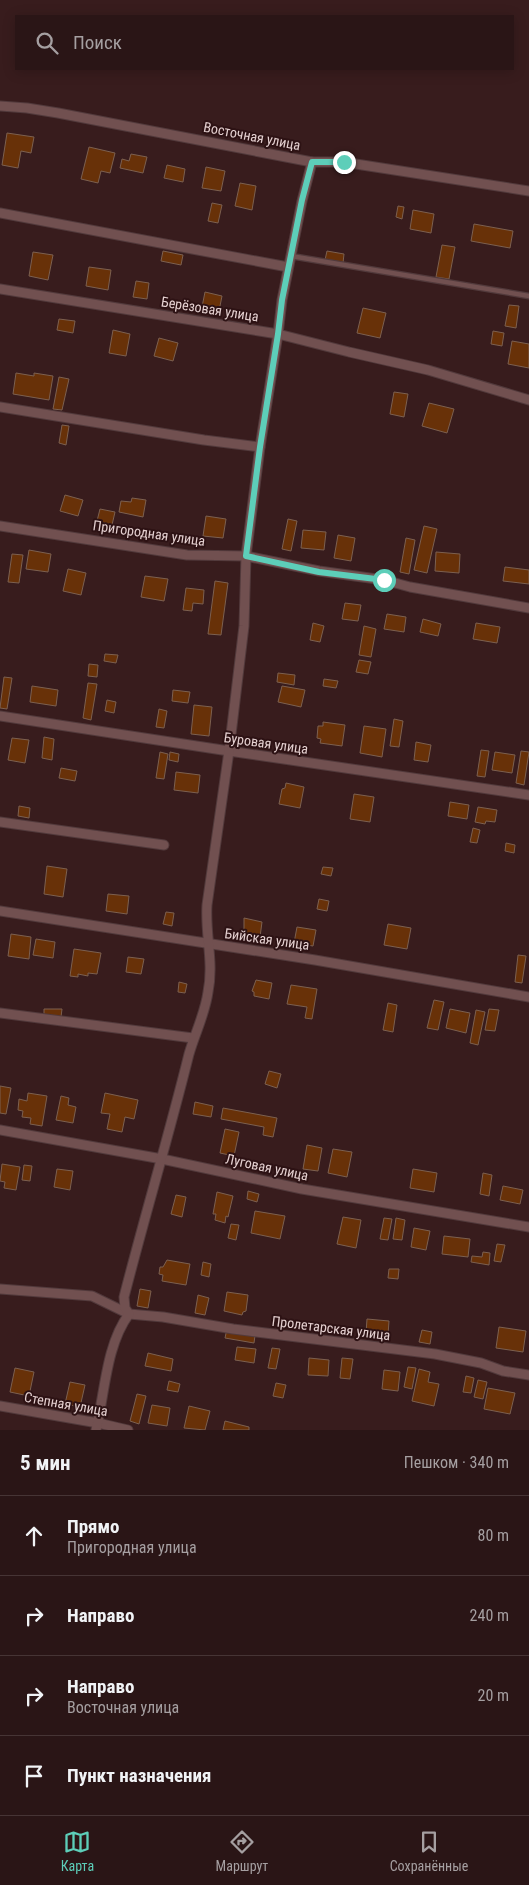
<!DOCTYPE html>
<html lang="ru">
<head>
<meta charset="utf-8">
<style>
  :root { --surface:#2a1516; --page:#362223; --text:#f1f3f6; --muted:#a59fa1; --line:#463435; --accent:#5dceb9 }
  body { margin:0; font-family:"Roboto Condensed",sans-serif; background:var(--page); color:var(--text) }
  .stop { position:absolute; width:15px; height:15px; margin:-11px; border:4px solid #5dceb9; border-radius:50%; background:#fff }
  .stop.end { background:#5dceb9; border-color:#fff; box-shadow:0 1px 5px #0008 }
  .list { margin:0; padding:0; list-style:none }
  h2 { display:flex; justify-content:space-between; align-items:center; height:65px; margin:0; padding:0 20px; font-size:21px }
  h2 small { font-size:16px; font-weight:400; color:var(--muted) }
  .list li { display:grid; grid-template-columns:32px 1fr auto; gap:15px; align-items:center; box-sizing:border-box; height:80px; padding:0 20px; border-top:1px solid var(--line) }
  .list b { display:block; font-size:19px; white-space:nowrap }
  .list p { margin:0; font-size:16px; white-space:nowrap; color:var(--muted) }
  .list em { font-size:16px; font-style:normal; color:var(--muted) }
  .icon { flex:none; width:28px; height:28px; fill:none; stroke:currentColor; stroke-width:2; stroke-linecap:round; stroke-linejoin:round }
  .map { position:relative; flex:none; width:529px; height:1430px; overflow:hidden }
  .search { position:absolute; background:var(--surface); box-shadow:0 2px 12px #0003; left:15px; right:15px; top:15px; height:55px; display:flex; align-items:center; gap:12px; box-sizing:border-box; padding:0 18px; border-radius:0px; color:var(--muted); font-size:19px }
  .sheet { height:385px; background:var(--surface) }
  nav { display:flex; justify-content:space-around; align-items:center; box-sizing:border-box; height:70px; border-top:1px solid var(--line); background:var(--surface); font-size:14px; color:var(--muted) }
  nav a { display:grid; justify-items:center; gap:2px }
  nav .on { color:var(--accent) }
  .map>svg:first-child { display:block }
</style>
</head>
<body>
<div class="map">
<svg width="529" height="1430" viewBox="0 0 529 1430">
  <rect width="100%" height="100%" fill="#381c1d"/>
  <g fill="#683108" stroke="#7c6050">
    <polygon points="7,133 34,137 31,153 21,151 18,168 2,165"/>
    <polygon points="89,147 115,153 110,173 101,171 98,183 81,179"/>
    <polygon points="131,154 147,157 143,173 120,168 122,159 129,161"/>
    <polygon points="167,165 185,169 183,182 164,178"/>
    <polygon points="206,167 225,171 221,191 202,188"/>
    <polygon points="240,183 256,186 252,210 235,206"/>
    <polygon points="212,203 222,205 218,223 208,221"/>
    <polygon points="398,206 404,207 402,219 396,217"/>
    <polygon points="413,210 434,214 431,233 410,229"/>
    <polygon points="474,224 513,231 510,248 471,241"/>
    <polygon points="442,245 455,247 449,279 436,277"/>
    <polygon points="163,251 183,255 181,265 161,261"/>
    <polygon points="327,251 344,254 343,263 325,260"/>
    <polygon points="33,252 53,255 48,280 29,276"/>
    <polygon points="89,267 111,270 108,290 86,286"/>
    <polygon points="136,281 149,283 147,299 133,297"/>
    <polygon points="205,292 222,296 219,311 202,307"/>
    <polygon points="509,305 519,306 516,328 505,326"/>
    <polygon points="363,308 386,313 380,338 357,333"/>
    <polygon points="59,319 75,321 73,333 57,330"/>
    <polygon points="113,330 130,334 126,356 109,353"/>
    <polygon points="493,331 504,333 502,346 491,344"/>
    <polygon points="159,338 178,343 173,361 154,356"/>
    <polygon points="512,341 529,344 529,368 508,364"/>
    <polygon points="16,373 34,376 34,373 53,376 49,400 13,394"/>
    <polygon points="59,377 69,379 62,410 53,409"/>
    <polygon points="394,392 408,394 404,417 390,414"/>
    <polygon points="429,403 454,409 447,433 422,426"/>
    <polygon points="62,425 69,426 66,445 59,443"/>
    <polygon points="65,495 83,500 78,516 60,511"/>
    <polygon points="132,498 146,500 143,517 119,512 121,501 131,502"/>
    <polygon points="100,509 115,512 112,525 97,521"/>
    <polygon points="206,516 226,519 223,538 203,536"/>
    <polygon points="288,519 297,521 291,551 282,549"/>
    <polygon points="424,526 437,529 427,573 414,570"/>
    <polygon points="303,530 326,532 324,550 301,548"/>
    <polygon points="338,535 355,538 351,561 334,558"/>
    <polygon points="406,538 415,540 409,574 400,572"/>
    <polygon points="29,550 51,554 48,572 26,569"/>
    <polygon points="436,552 460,554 459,573 435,571"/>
    <polygon points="12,554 23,555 19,583 8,582"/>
    <polygon points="505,567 529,570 529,584 503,581"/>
    <polygon points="68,569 86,573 81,595 63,591"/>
    <polygon points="145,576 168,579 164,601 141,597"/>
    <polygon points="215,581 228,583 221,635 208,634"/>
    <polygon points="186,588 204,590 203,604 193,603 192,611 183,610"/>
    <polygon points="345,603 361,605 358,621 342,619"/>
    <polygon points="387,614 406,617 404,632 384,629"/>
    <polygon points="423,619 441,624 438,636 420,632"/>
    <polygon points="313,623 324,626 320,642 310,640"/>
    <polygon points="476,623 500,627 497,643 473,639"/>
    <polygon points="364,626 376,629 371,657 359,655"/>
    <polygon points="105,654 118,655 116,663 104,661"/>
    <polygon points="359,660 371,662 368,674 356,672"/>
    <polygon points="89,664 98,665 97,677 88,676"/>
    <polygon points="278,673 295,675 294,685 277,682"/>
    <polygon points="4,677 12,678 7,709 0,708"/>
    <polygon points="324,679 338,681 336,688 323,686"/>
    <polygon points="88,683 97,684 91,720 83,718"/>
    <polygon points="32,686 58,690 56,706 30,702"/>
    <polygon points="282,686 305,690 301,707 278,702"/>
    <polygon points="173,690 190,692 188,703 172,701"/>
    <polygon points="107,700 116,702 114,713 105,711"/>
    <polygon points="194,705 212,707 209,736 191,734"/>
    <polygon points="159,709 167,711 164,728 156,727"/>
    <polygon points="394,719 403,721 399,747 390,746"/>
    <polygon points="323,722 345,725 342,746 320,743 321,739 317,738 318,726 323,726"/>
    <polygon points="364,726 386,729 382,757 360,753"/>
    <polygon points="44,737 54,739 52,760 42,758"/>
    <polygon points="12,738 29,740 25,763 8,760"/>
    <polygon points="416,742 431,745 428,762 414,760"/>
    <polygon points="481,750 489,751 485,777 477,776"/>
    <polygon points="521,751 529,752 524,785 516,783"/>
    <polygon points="160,752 168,754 164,779 156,778"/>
    <polygon points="170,752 179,754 178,762 169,760"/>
    <polygon points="495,752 515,755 512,773 492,770"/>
    <polygon points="61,768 77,771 75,781 59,778"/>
    <polygon points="176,772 200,775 198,793 174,790"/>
    <polygon points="286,783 304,787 300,808 279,804 282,789 285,788"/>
    <polygon points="354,794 374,797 370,822 350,819"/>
    <polygon points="450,802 469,805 467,819 448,816"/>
    <polygon points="19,806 30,808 29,818 18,816"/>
    <polygon points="478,807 497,810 495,822 486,821 485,824 475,822"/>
    <polygon points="473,828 480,830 477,843 470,842"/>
    <polygon points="506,843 515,845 514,853 505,851"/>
    <polygon points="47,866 67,869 63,897 44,894"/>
    <polygon points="323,867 333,868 331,876 321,874"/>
    <polygon points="108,894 129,896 127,914 106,911"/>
    <polygon points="319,899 329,901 327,911 317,909"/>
    <polygon points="166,912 174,913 172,926 163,924"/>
    <polygon points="244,918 262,922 260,937 244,934"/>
    <polygon points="388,924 411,928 407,949 384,945"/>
    <polygon points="297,927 316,930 313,946 294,943"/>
    <polygon points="11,934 31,937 29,959 8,956"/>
    <polygon points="36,939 55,942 53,958 33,955"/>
    <polygon points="74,949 101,953 97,974 88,973 88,976 78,974 78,977 70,976"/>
    <polygon points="518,955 526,956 522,983 515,982"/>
    <polygon points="128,957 144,959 141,974 126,972"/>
    <polygon points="256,980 272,983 269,999 254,996 254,992 252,991"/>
    <polygon points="179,982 187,984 185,993 178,992"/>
    <polygon points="291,985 317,989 312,1019 305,1018 307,1007 287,1004"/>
    <polygon points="434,1000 444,1002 438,1030 427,1028"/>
    <polygon points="388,1003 397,1005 393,1032 383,1030"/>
    <polygon points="44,1009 62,1009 61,1017 44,1017"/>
    <polygon points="450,1009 470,1013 466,1033 446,1028"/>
    <polygon points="489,1009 499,1010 495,1031 485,1030"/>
    <polygon points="476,1010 485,1012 478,1045 470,1043"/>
    <polygon points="269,1071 281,1074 277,1088 265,1084"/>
    <polygon points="0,1086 11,1088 6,1114 0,1113"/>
    <polygon points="28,1093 47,1096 42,1126 30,1124 31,1118 22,1117 23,1111 18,1110 19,1099 27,1101"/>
    <polygon points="105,1093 138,1100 134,1119 125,1117 122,1132 107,1129 110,1114 101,1113"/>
    <polygon points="61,1096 69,1098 68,1105 76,1107 73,1123 56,1120"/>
    <polygon points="195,1102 213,1106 211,1117 193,1114"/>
    <polygon points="223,1108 277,1118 273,1137 263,1135 264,1127 221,1119"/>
    <polygon points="225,1129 239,1132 234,1156 220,1153"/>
    <polygon points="307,1145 322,1148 318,1171 303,1169"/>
    <polygon points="333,1149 352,1152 347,1177 328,1173"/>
    <polygon points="2,1164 20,1167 16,1190 4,1188 5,1182 0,1181"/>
    <polygon points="24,1165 32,1166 30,1181 22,1180"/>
    <polygon points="57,1169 73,1171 70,1190 54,1187"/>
    <polygon points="413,1169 437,1173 434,1192 410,1188"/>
    <polygon points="483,1173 492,1175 489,1196 480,1194"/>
    <polygon points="503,1186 523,1190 520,1204 500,1200"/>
    <polygon points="248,1191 259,1194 257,1202 247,1199"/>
    <polygon points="217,1192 233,1196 228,1217 226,1216 225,1223 215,1220 216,1214 213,1214"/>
    <polygon points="176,1195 186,1197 182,1217 171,1214"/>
    <polygon points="255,1211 285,1216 280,1239 251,1233"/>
    <polygon points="343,1217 361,1220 356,1248 337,1244"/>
    <polygon points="384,1218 392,1219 388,1240 380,1239"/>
    <polygon points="396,1218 405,1220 402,1240 393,1239"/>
    <polygon points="231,1224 239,1225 236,1240 228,1238"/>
    <polygon points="414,1228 430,1231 426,1250 411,1247"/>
    <polygon points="444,1236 470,1239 468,1257 442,1254"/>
    <polygon points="497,1244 505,1245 501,1262 494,1261"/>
    <polygon points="483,1252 490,1253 489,1265 471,1262 472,1256 482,1257"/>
    <polygon points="167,1260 190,1264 186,1285 162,1281 163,1275 159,1274 160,1267 163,1267"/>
    <polygon points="203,1262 211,1264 209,1277 201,1275"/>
    <polygon points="389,1269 399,1269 398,1279 388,1278"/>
    <polygon points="140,1289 151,1291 148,1308 137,1306"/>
    <polygon points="227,1292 248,1295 246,1311 243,1312 242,1315 224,1311"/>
    <polygon points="198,1295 209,1298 205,1315 195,1313"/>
    <polygon points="367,1319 389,1321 388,1335 366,1333"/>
    <polygon points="228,1324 256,1328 254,1343 225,1338"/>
    <polygon points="499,1327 526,1331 523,1352 496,1348"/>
    <polygon points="422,1330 432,1332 430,1344 419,1342"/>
    <polygon points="237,1347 256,1349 254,1363 235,1360"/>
    <polygon points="272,1348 280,1349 276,1369 268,1368"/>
    <polygon points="148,1353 173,1359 171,1371 145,1366"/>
    <polygon points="309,1358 329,1360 328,1376 308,1375"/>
    <polygon points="342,1358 353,1359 350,1379 340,1378"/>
    <polygon points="408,1367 416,1368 412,1389 404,1387"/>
    <polygon points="15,1368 34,1372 29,1396 10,1392"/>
    <polygon points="419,1369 430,1372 428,1382 439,1384 434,1406 412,1401"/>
    <polygon points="384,1370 400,1372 398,1391 382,1389"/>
    <polygon points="466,1376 474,1378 471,1393 463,1392"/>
    <polygon points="478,1380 487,1382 483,1399 474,1397"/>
    <polygon points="169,1381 180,1384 178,1392 167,1390"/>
    <polygon points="70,1382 85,1385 80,1407 65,1404"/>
    <polygon points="276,1383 286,1385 283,1398 273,1396"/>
    <polygon points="488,1388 515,1393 510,1414 484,1409"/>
    <polygon points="137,1394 146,1396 139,1424 130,1421"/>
    <polygon points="152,1405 170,1408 167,1426 148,1423"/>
    <polygon points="189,1406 210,1411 205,1430 184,1428"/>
    <polygon points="225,1421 249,1427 249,1430 223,1430"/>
  </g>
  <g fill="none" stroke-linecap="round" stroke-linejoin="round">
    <defs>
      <polyline id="lane" points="291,256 529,296"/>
      <g id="street">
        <polyline points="0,106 27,108 58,113 312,162 343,162 529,191"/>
        <polyline points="0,213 288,267"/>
        <polyline points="0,289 278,334 349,352 428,370 529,400"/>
        <polyline points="0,407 204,440 260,447"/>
        <polyline points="0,526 187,555 246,556 319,571 384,580 410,587 529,608"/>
        <polyline points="0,716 229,751 529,795"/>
        <polyline points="0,822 164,845"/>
        <polyline points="0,911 315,960 529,997"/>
        <polyline points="0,1013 193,1038"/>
        <polyline points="0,1130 162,1159 302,1189 529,1227"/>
        <polyline points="0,1289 92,1296 129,1314 163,1317 233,1329 435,1354 481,1363 503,1371 529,1375"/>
        <polyline points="0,1406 98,1423 128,1430"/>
        <path d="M 96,1430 C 105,1392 106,1345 129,1314 L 125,1308 L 124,1297 C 145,1215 169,1135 189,1054 C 195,1033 205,1014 208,992 C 214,962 205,935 207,905 L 229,751 L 244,626 L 246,556 L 260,447 L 278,334 L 282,300 L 302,201 L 312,162"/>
      </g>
    </defs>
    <use href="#lane" stroke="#523a3c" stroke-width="7"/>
    <use href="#street" stroke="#523a3c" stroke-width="11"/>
    <use href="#lane" stroke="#715050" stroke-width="4.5"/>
    <use href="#street" stroke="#715050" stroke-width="9"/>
  </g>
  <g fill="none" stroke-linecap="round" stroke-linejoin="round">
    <polyline stroke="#5dceb9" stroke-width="6" points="344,162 312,162 302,200 282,300 278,334 260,447 246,556 319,572 384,580"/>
  </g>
  <g text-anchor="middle" stroke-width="4" stroke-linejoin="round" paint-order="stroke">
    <g font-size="14" fill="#e5d1d1" stroke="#2d1214">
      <text transform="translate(252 136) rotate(11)" y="5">Восточная улица</text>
      <text transform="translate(210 309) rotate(9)" y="5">Берёзовая улица</text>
      <text transform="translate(149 533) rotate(8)" y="5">Пригородная улица</text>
      <text transform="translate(266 743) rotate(8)" y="5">Буровая улица</text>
      <text transform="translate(267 939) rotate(8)" y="5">Бийская улица</text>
      <text transform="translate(267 1167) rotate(12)" y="5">Луговая улица</text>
      <text transform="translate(331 1328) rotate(7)" y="5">Пролетарская улица</text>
      <text transform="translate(66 1404) rotate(10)" y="5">Степная улица</text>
    </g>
  </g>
</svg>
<div class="stop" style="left:384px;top:580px"></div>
<div class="stop end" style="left:344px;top:162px"></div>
<div class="search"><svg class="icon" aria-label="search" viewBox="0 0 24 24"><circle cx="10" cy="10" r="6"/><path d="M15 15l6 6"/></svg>Поиск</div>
</div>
<section class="sheet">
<h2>5 мин<small>Пешком · 340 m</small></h2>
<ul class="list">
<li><svg class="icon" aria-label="ahead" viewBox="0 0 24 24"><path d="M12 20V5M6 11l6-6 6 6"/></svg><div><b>Прямо</b><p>Пригородная улица</p></div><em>80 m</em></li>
<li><svg class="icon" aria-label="right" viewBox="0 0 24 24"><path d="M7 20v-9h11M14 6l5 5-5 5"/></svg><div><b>Направо</b></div><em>240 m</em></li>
<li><svg class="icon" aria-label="right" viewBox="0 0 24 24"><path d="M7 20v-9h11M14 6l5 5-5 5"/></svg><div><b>Направо</b><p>Восточная улица</p></div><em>20 m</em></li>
<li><svg class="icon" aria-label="arrive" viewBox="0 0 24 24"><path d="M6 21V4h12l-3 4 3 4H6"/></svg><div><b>Пункт назначения</b></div></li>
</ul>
</section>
<nav>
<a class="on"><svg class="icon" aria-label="map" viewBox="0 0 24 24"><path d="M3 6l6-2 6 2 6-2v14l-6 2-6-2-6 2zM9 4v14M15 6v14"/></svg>Карта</a>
<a><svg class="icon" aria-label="directions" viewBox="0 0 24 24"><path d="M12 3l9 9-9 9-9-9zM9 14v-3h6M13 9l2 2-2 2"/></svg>Маршрут</a>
<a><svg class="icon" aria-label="saved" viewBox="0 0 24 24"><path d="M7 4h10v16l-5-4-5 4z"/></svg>Сохранённые</a>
</nav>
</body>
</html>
